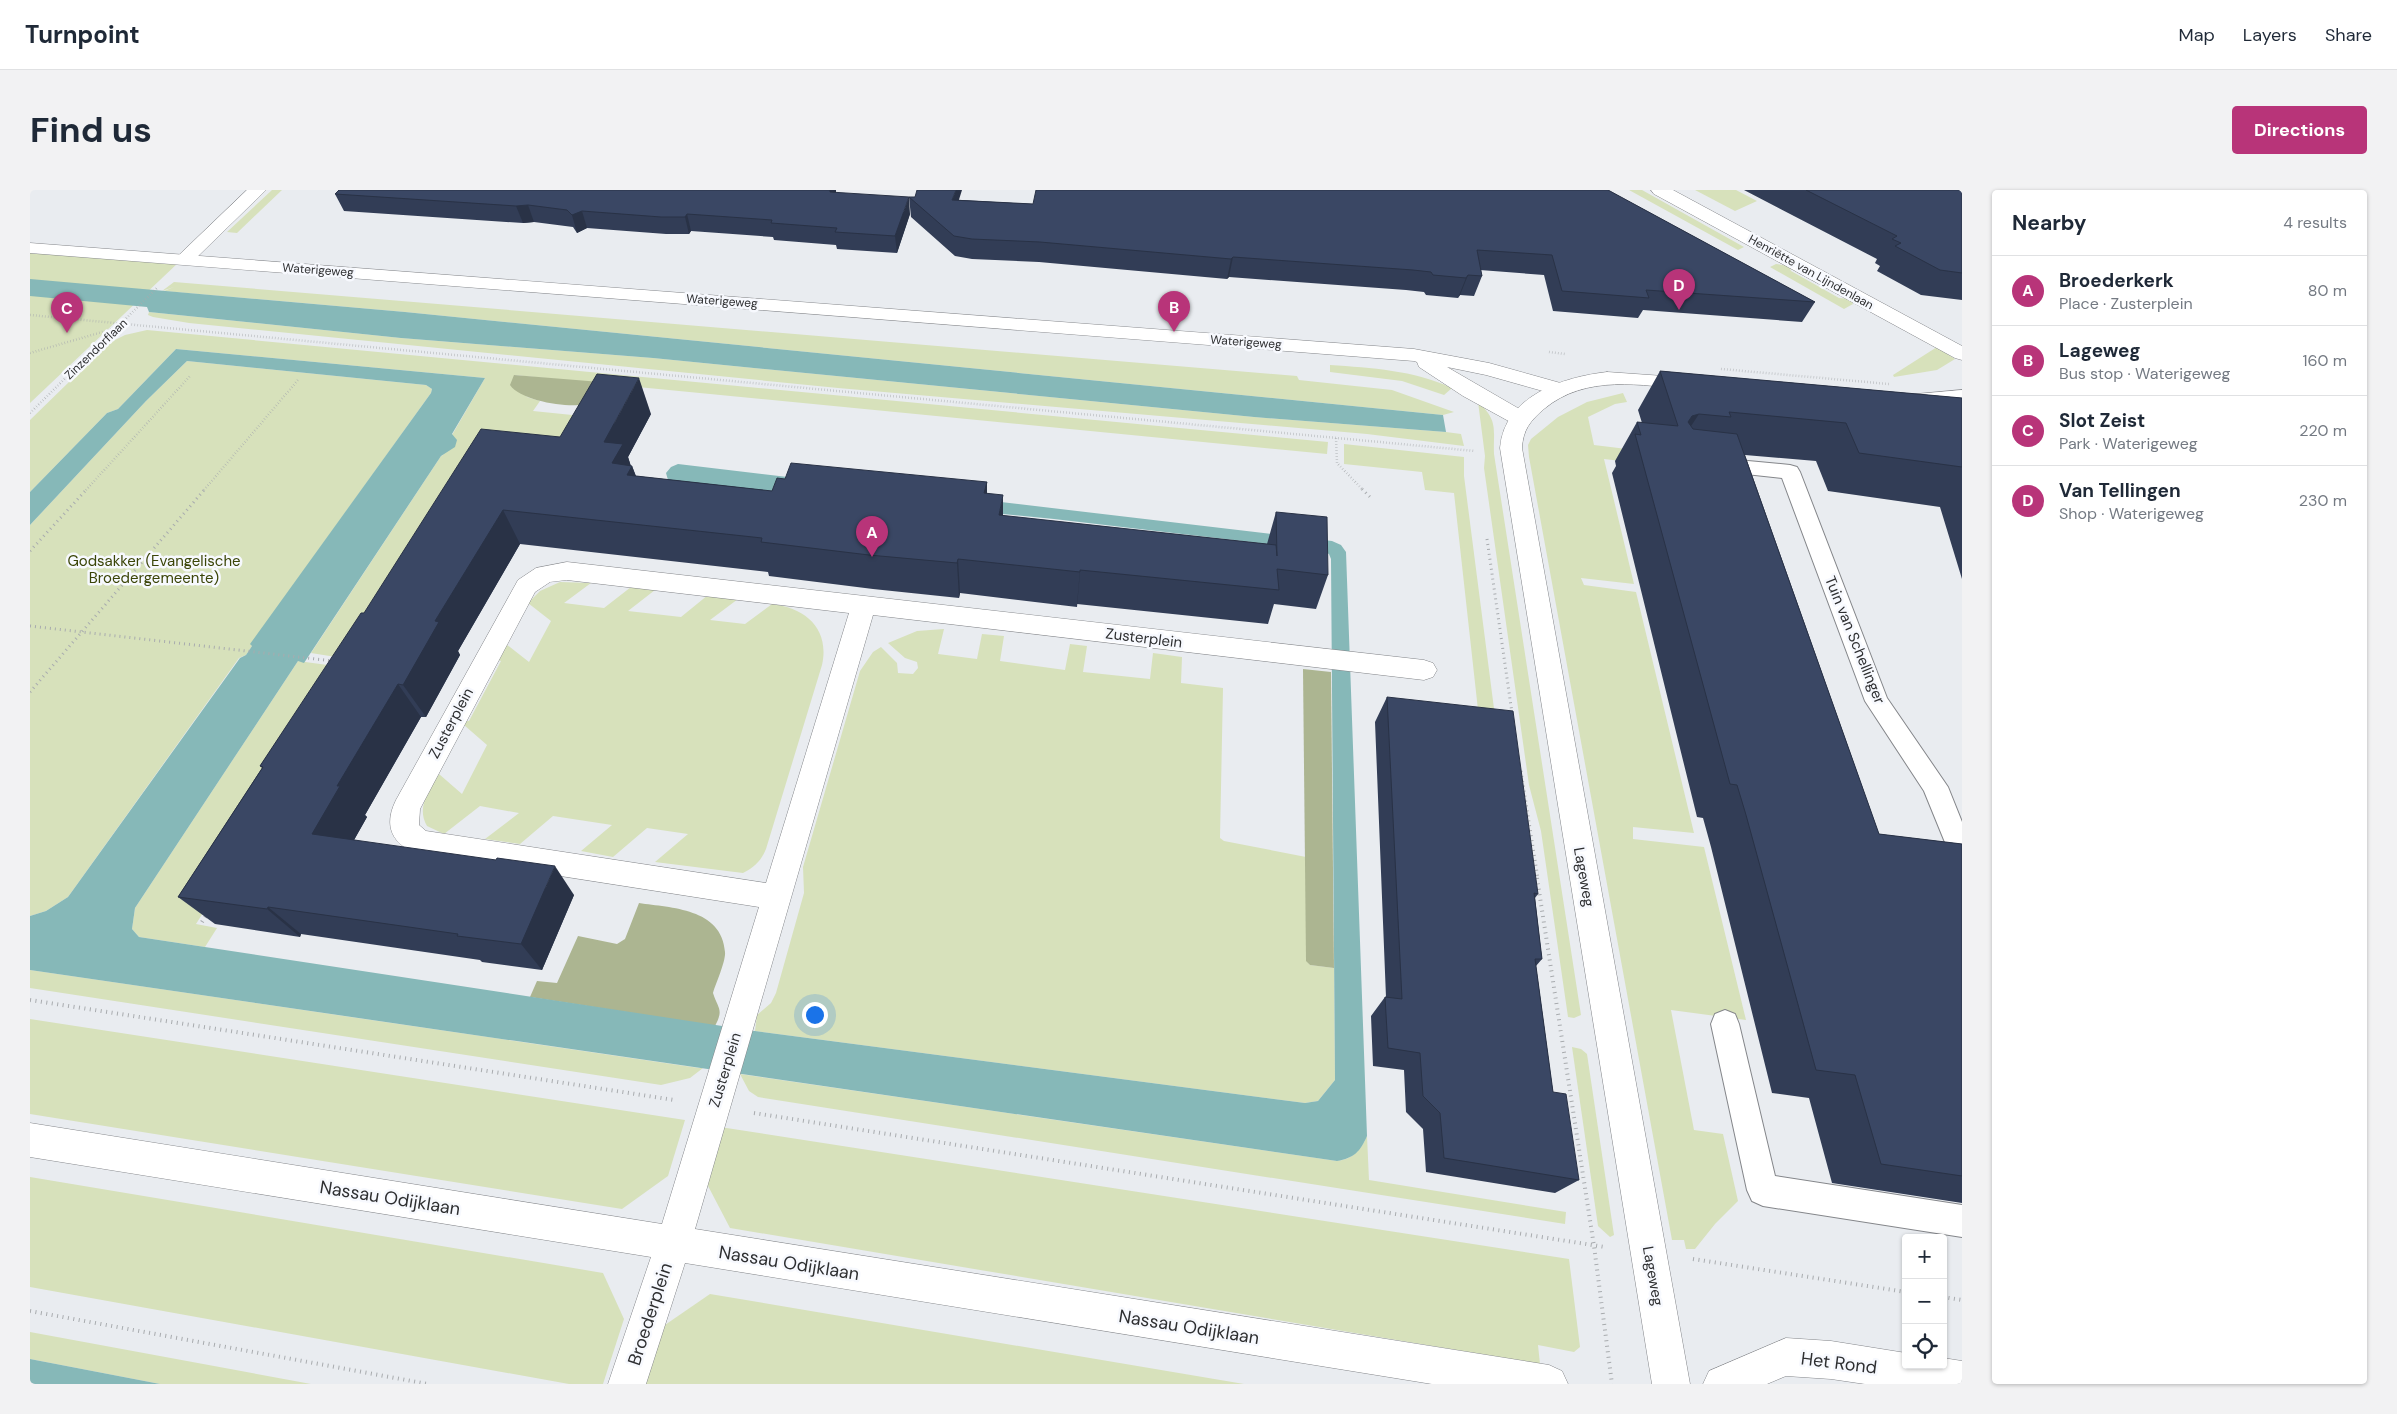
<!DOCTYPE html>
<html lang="en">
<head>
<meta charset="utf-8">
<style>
  :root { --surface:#fff; --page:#f2f2f3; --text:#1f2937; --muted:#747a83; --line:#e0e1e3; --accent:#b83479 }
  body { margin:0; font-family:"DM Sans",sans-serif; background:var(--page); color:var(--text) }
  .controls { position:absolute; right:15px; bottom:15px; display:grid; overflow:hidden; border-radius:5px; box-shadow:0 1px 4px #0004 }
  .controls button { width:45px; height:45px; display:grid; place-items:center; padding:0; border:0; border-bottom:1px solid var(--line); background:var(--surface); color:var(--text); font:25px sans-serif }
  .you { position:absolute; left:784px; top:824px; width:18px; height:18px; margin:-12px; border:4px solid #fff; border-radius:50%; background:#1a73e8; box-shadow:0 0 0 8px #1a73e833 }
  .badge { display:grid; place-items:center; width:32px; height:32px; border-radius:50%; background:var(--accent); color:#fff; font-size:16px; font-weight:700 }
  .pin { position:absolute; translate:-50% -41px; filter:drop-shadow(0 1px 2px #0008) }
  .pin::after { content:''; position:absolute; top:26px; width:18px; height:15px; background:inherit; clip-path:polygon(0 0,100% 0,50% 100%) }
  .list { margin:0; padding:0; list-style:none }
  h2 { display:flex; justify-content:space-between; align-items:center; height:65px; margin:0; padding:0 20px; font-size:21px }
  h2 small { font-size:16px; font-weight:400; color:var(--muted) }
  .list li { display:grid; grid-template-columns:32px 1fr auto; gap:15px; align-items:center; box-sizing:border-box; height:70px; padding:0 20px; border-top:1px solid var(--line) }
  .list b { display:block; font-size:19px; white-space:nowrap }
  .list p { margin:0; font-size:16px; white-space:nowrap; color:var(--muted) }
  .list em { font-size:16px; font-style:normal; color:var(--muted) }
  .icon { flex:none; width:28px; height:28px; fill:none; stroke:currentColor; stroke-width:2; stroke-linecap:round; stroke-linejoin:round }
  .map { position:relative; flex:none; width:1932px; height:1194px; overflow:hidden; border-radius:5px }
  header { display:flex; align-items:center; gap:30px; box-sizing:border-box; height:70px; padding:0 25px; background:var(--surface); border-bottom:1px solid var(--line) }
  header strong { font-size:24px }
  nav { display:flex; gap:28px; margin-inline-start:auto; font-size:18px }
  .intro { display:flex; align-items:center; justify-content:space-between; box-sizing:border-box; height:120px; padding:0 30px }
  h1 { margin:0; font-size:35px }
  .button { padding:12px 22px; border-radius:5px; background:var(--accent); color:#fff; font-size:18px; font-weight:700 }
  main { display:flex; gap:30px; padding:0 30px }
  aside { flex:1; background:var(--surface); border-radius:5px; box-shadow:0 1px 4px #0004 }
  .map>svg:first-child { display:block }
</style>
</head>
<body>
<header>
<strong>Turnpoint</strong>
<nav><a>Map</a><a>Layers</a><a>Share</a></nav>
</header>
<div class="intro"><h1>Find us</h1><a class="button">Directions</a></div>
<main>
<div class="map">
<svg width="1932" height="1194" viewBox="0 0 1932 1194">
  <rect width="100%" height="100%" fill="#e9ecf0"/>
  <g fill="#d7e1bb">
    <polygon points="242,0 252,0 207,43 197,42"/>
    <polygon points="1599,0 1612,0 1714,57 1708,60"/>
    <polygon points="1665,0 1706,0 1727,11 1705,21"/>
    <polygon points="0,63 149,72 0,213"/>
    <polygon points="1746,74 1759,76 1761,81 1809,108 1821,109 1823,114 1814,119 1740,77"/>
    <polygon points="144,92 1267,186 1269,190 1362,200 1424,222 1413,225 375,122 134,101 144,97 132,101"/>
    <polygon points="119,122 371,148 623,168 1224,227 1416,242 1431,244 1434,256 1337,244 808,198 159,133 123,127 118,125"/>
    <polygon points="117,140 1298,252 1297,264 484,185 497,207 510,211 503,221 562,227 331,471 281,463 411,266 413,265 422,245 455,188 146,159 88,219 77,223 0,302 0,230 79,153 95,145"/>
    <polygon points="1907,157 1925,169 1907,180 1864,187 1863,185"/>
    <polygon points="157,171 396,195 402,199 401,203 221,454 222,456 216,465 209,468 38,707 16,721 0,726 0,335 116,211"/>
    <path d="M 1300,175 C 1342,178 1383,180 1422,198 L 1414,205 L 1372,191 L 1300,182 Z"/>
    <polygon points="1593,203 1597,212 1585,214 1558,227 1564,255 1605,260 1608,273 1574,269 1604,394 1551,388 1554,395 1606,402 1664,643 1603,637 1603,649 1674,657 1716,830 1641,820 1664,940 1693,944 1708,1011 1685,1034 1665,1059 1656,1059 1654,1050 1642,1050 1499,267 1498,255 1501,249 1528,227 1557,212"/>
    <path d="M 1448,212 C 1469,231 1463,240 1464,264 L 1551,825 L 1544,828 L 1538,827 L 1511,641 L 1499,595 L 1454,278 L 1455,266 Z"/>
    <polygon points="1314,254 1434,267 1434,286 1466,534 1448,520 1424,303 1395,300 1392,282 1314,274"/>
    <path d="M 530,392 L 561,393 L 534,413 L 574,418 L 601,397 L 625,400 L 598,421 L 651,427 L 678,405 L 708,409 L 680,430 L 715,434 L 742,414 C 776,418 800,439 792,475 L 736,659 C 731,671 725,677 713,683 L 625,672 L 658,644 L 617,638 L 583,667 L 551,661 L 582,635 L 523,626 L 490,654 L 455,649 L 489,623 L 450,616 L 414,644 L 397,636 C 386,617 399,601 409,584 L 432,604 L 457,555 L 434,535 L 436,531 L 439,531 L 471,471 L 468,470 L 476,454 L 499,472 L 521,431 L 498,413 L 510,401 Z"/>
    <polygon points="914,439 908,464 947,469 952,444 974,446 970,471 1035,480 1040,454 1057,456 1053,482 1120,489 1123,463 1152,467 1151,493 1193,498 1190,648 1194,651 1276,667 1276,770 1280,775 1304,778 1305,890 1288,911 1275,913 725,841 727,825 741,813 746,803 774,703 773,677 830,481 843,462 851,457 867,473 868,483 883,484 888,478 887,472 875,468 858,453 887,441"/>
    <polygon points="268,471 327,479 166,734 187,738 175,757 109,747 102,739 105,718"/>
    <polygon points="0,780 669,878 673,878 660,888 631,895 0,798"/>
    <polygon points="0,829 655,930 638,986 592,1019 0,924"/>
    <polygon points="1542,857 1551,859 1557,864 1584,1045 1580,1047 1568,1036"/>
    <path d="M 710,884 L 1307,971 C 1323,969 1331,960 1337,946 L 1339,990 L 1536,1022 L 1535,1034 L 728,907 L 719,901 Z"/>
    <polygon points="690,937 1539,1069 1550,1157 1544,1162 1508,1155 1510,1174 700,1038 677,994"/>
    <polygon points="0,987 573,1083 594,1129 573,1194 539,1194 0,1097"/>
    <polygon points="680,1104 1214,1194 614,1194 632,1137"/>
    <polygon points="0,1142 281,1194 130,1194 0,1169"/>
  </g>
  <g fill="#acb591">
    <path d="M 484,185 L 583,193 C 576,198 558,214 550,215 C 532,217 490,210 480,195 Z"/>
    <polygon points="1273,479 1301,482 1304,778 1280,775 1276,771"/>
    <path d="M 609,713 C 641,718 692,718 695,762 C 696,771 686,793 683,803 C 688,819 694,819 685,836 L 500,807 L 507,791 L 527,793 L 548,746 L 587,754 L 595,749 Z"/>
  </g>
  <g fill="#86b8b8">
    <polygon points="0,89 375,122 1413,225 1416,242 1224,227 623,168 371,148 119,122 117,117 0,106"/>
    <path d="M 146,159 L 455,188 L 422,244 L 427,250 L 425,257 L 411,266 L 274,473 L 268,471 L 105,718 L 102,739 L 109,747 L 725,841 L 1275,913 L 1288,911 L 1305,890 L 1301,369 L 1299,364 L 1290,360 L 1024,329 L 642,291 L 638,290 L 636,283 L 641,277 L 648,274 L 1302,351 L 1311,355 L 1316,362 L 1337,946 C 1330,962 1324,968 1307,971 L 0,780 L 0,726 L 16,721 L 38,707 L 210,468 L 216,465 L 222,456 L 220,454 L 401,203 L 402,199 L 396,195 L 157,171 L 116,211 L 0,335 L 0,302 L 77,223 L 88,219 Z"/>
    <polygon points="0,1169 130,1194 0,1194"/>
  </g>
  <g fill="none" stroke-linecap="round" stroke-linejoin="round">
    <defs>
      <g id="service">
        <polygon points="1686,268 1760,275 1767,277 1770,282 1857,508 1918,597 1932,632 1932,675 1923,672 1894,601 1835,511 1752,288 1679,280 1676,275 1679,270"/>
        <polygon points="1695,820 1705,824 1709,834 1745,986 1932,1015 1932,1047 1733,1016 1722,1011 1717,1000 1681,834 1685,824"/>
      </g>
      <g id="minor">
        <polygon points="217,0 236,0 161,73 149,73 146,69 149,65"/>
        <polygon points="1621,0 1643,0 1932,156 1932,170 1925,168 1624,4"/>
        <path d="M 537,372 L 1394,470 L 1403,473 L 1407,480 L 1403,487 L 1394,490 L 843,425 L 665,1039 L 1519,1175 L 1532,1181 L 1538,1194 L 1402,1194 L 655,1073 L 616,1194 L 578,1194 L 621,1067 L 0,967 L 0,933 L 632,1034 L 729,717 L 389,664 C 362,655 353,636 366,610 L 488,390 L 506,378 ZM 537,390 L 819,423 L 736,693 L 396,641 L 389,635 L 390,619 L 505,402 L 520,392 Z"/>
        <polygon points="1756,1148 1801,1151 1876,1163 1876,1175 1913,1175 1913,1168 1932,1171 1932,1194 1835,1194 1801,1189 1756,1186 1737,1194 1673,1194 1679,1181"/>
      </g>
      <polygon id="tertiary" points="0,53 1384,159 1459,173 1534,194 1537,199 1534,204 1527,205 1456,185 1417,177 1498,224 1502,229 1498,234 1491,236 1484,234 1433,206 1389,177 1387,172 1384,171 0,63"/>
      <g id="secondary">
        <path d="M 1577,182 L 1662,188 L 1669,190 L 1672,194 L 1669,198 L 1662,200 C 1611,195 1556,184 1514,219 C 1500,231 1493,240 1492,258 L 1660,1194 L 1622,1194 L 1470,258 C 1474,206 1533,187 1577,182 Z"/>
        <polygon points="1932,200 1932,212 1886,218 1879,216 1876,211 1879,206 1886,204"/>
      </g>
    </defs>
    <use href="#service" stroke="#84868a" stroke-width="2"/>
    <use href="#minor" stroke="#84868a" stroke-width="1"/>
    <use href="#tertiary" stroke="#84868a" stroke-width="1"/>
    <use href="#secondary" stroke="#84868a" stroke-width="1"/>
    <g stroke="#a8abae" stroke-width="2.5" stroke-dasharray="0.5 2.5" stroke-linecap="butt">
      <polyline points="0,125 1445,261"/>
      <polyline points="1519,162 1535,164"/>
      <polyline points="0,163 86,138"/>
      <polyline points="1691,179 1859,194"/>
      <polyline points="0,223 128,97"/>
      <polyline points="1306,248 1307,273 1333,300"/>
      <polyline points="56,300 161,185"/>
      <polyline points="174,300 268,190"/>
    </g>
    <g stroke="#a8abae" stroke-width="3" stroke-dasharray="1 4" stroke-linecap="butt">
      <polyline points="1332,299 1340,307"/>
      <polyline points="1457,349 1482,523"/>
      <polyline points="0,361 57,299"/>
      <polyline points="0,436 303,471"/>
      <polyline points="0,502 175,299"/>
      <polyline points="1491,581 1508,689"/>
    </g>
    <g stroke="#a8abae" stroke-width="4" stroke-dasharray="1 4.5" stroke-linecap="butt">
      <polyline points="1507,688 1564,1056 1582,1194"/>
      <polyline points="172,732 177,724"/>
      <polyline points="0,810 644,910"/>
      <polyline points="724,923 1575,1057"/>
      <polyline points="1663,1069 1876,1102"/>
      <polyline points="1913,1107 1932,1110"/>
      <polyline points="0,1121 398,1194"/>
    </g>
    <use href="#service" fill="#fff" fill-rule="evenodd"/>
    <use href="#minor" fill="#fff" fill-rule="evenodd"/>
    <use href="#tertiary" fill="#fff" fill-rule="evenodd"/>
    <use href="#secondary" fill="#fff" fill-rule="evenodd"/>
  </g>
  <g fill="#323d56">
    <polygon points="1578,0 1785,112 1772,132 1613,120 1608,128 1523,121 1514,85 1450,80 1452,86 1444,106 1430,105 1428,108 1396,105 1394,102 1376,100 1199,87 1197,89 1009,72 942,69 925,66 881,27 879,7 1003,14"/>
    <polygon points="1714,0 1932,0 1932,110 1891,105 1847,81 1850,76 1845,73 1847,69"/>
    <polygon points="806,3 880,24 867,63 807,59 806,55 744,50 743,47 661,41 659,44 636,44 557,38 547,43 543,37 504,32 493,33 314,21 305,4"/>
    <polygon points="1630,181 1932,208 1932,389 1910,317 1798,301 1786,271 1715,265 1849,644 1932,654 1932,1013 1802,993 1779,908 1742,903 1681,657 1673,628 1667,627 1582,283 1586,276 1585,271 1607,232 1612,233 1608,220"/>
    <polygon points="621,224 598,267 601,276 602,276 606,286 742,301 755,289 957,292 957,303 973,326 1237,354 1246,322 1298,385 1286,419 1244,414 1238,434 1047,414 1047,417 930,403 929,408 843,399 739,386 738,382 490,354 428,461 430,465 396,527 391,527 335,625 337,627 324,650 544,705 512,780 452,772 450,770 271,744 270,747 185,734 148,707 232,578 230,576 334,423 530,247"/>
    <polygon points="1357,507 1508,704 1505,708 1512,769 1506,776 1523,902 1549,990 1525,1003 1396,982 1393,939 1376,922 1374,880 1343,876 1341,826 1355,807 1356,807 1345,532"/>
  </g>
  <g fill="#293246">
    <polygon points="800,0 806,0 806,5 800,2"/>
    <polygon points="926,0 932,0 923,29 922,10"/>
    <polygon points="879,7 880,24 867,63 865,46"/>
    <polygon points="498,15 504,32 493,33 486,16"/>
    <polygon points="552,21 557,38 547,43 542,25"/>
    <polygon points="657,24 661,41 659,44 655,27"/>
    <polygon points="1203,67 1199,87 1197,89 1201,69"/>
    <polygon points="1438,85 1430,105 1428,108 1436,88"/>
    <polygon points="609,188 621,224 598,267 601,277 602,276 615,311 595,309 574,252"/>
    <polygon points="1669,224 1644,262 1637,264 1662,226"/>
    <polygon points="957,292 957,327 954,303"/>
    <polygon points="973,305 973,340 969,325"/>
    <polygon points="473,320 490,354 428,461 430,465 396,527 373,495 405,431"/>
    <polygon points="928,369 930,403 929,408 927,373"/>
    <polygon points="1050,380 1047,414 1047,417 1050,382"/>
    <polygon points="368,494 391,527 335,625 337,627 311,673 282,644 307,596"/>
    <polygon points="525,676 544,705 512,780 491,754"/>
    <polygon points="238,717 271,744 270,747 237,719"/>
  </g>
  <g fill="#3a4764" stroke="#293246">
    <polygon points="309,0 800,0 800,2 879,7 865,46 805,42 807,38 741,33 742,30 657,24 655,27 631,27 552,21 542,25 537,20 498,15 486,16 305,4"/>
    <polygon points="887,0 926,0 922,10 1003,14 1006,0 1578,0 1785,112 1616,100 1619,108 1532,101 1522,65 1447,60 1452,86 1438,85 1436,88 1403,85 1401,82 1383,80 1203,67 1201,69 1010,52 942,49 924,46 879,7 885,7"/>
    <polygon points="1776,0 1932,0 1932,83 1910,80 1865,56 1871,53 1862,49 1867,46"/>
    <polygon points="1630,181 1932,208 1932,277 1829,263 1816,233 1699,222 1701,227 1669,224 1662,226 1658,232 1663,239 1707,244 1849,644 1932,654 1932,986 1851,974 1825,885 1786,880 1716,625 1707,595 1700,594 1605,244 1611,245 1607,232 1648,236"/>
    <polygon points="567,184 609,188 574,252 593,254 582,273 602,276 597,285 742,301 747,288 755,289 761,273 957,292 954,303 973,305 969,325 1246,355 1247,366 1246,322 1297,327 1298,385 1247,379 1249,400 1050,380 1050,382 928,369 927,373 839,365 731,352 732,348 473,320 405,431 409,432 373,495 368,494 307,596 310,596 282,644 466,670 467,668 525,676 491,754 427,746 428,744 238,717 237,719 148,707 233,577 230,576 331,423 334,423 451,239 530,247"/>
    <polygon points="1357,507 1483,521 1508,704 1504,703 1512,769 1505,769 1523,902 1536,904 1549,990 1414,968 1410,923 1393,906 1390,863 1358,858 1355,807 1372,809"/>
  </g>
  <g text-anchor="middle" stroke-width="5" stroke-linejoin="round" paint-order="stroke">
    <g font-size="12" fill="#2e2f31" stroke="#f7f9fe">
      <text transform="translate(288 80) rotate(4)" y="4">Waterigeweg</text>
      <text transform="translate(1781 82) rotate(29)" y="4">Henriëtte van Lijndenlaan</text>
      <text transform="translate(692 111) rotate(4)" y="4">Waterigeweg</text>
      <text transform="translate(1216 152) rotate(4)" y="4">Waterigeweg</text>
      <text transform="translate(66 159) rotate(-44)" y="4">Zinzendorflaan</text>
    </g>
    <g font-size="15" fill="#3b4508" stroke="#f7f9fe">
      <text x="124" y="376">Godsakker (Evangelische<tspan x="124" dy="17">Broedergemeente)</tspan></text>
    </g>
    <g font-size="15" fill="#2e2f31" stroke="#f7f9fe">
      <text transform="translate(1114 448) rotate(7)" y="5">Zusterplein</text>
      <text transform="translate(1825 450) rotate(68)" y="5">Tuin van Schellinger</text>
      <text transform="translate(421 533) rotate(-62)" y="5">Zusterplein</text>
      <text transform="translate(1554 687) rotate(80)" y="5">Lageweg</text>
      <text transform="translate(695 880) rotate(-73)" y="5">Zusterplein</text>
      <text transform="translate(1623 1086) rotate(80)" y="5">Lageweg</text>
    </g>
    <g font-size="18" fill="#2e2f31" stroke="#f7f9fe">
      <text transform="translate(360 1008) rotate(9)" y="6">Nassau Odijklaan</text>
      <text transform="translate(759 1073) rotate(9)" y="6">Nassau Odijklaan</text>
      <text transform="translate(620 1124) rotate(-72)" y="6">Broederplein</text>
      <text transform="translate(1159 1137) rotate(9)" y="6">Nassau Odijklaan</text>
      <text transform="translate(1809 1173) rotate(7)" y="6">Het Rond</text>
    </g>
  </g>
</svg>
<div class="controls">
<button>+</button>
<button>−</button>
<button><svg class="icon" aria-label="locate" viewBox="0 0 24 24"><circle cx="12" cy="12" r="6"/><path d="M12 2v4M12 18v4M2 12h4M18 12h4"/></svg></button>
</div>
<div class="you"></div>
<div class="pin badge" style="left:842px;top:367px">A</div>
<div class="pin badge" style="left:1144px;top:142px">B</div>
<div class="pin badge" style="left:37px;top:143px">C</div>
<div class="pin badge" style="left:1649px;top:120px">D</div>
</div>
<aside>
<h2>Nearby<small>4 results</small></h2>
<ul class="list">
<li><span class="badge">A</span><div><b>Broederkerk</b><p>Place · Zusterplein</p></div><em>80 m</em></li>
<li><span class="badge">B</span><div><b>Lageweg</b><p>Bus stop · Waterigeweg</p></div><em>160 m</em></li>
<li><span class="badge">C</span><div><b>Slot Zeist</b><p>Park · Waterigeweg</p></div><em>220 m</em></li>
<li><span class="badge">D</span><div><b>Van Tellingen</b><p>Shop · Waterigeweg</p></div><em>230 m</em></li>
</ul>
</aside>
</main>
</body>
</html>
